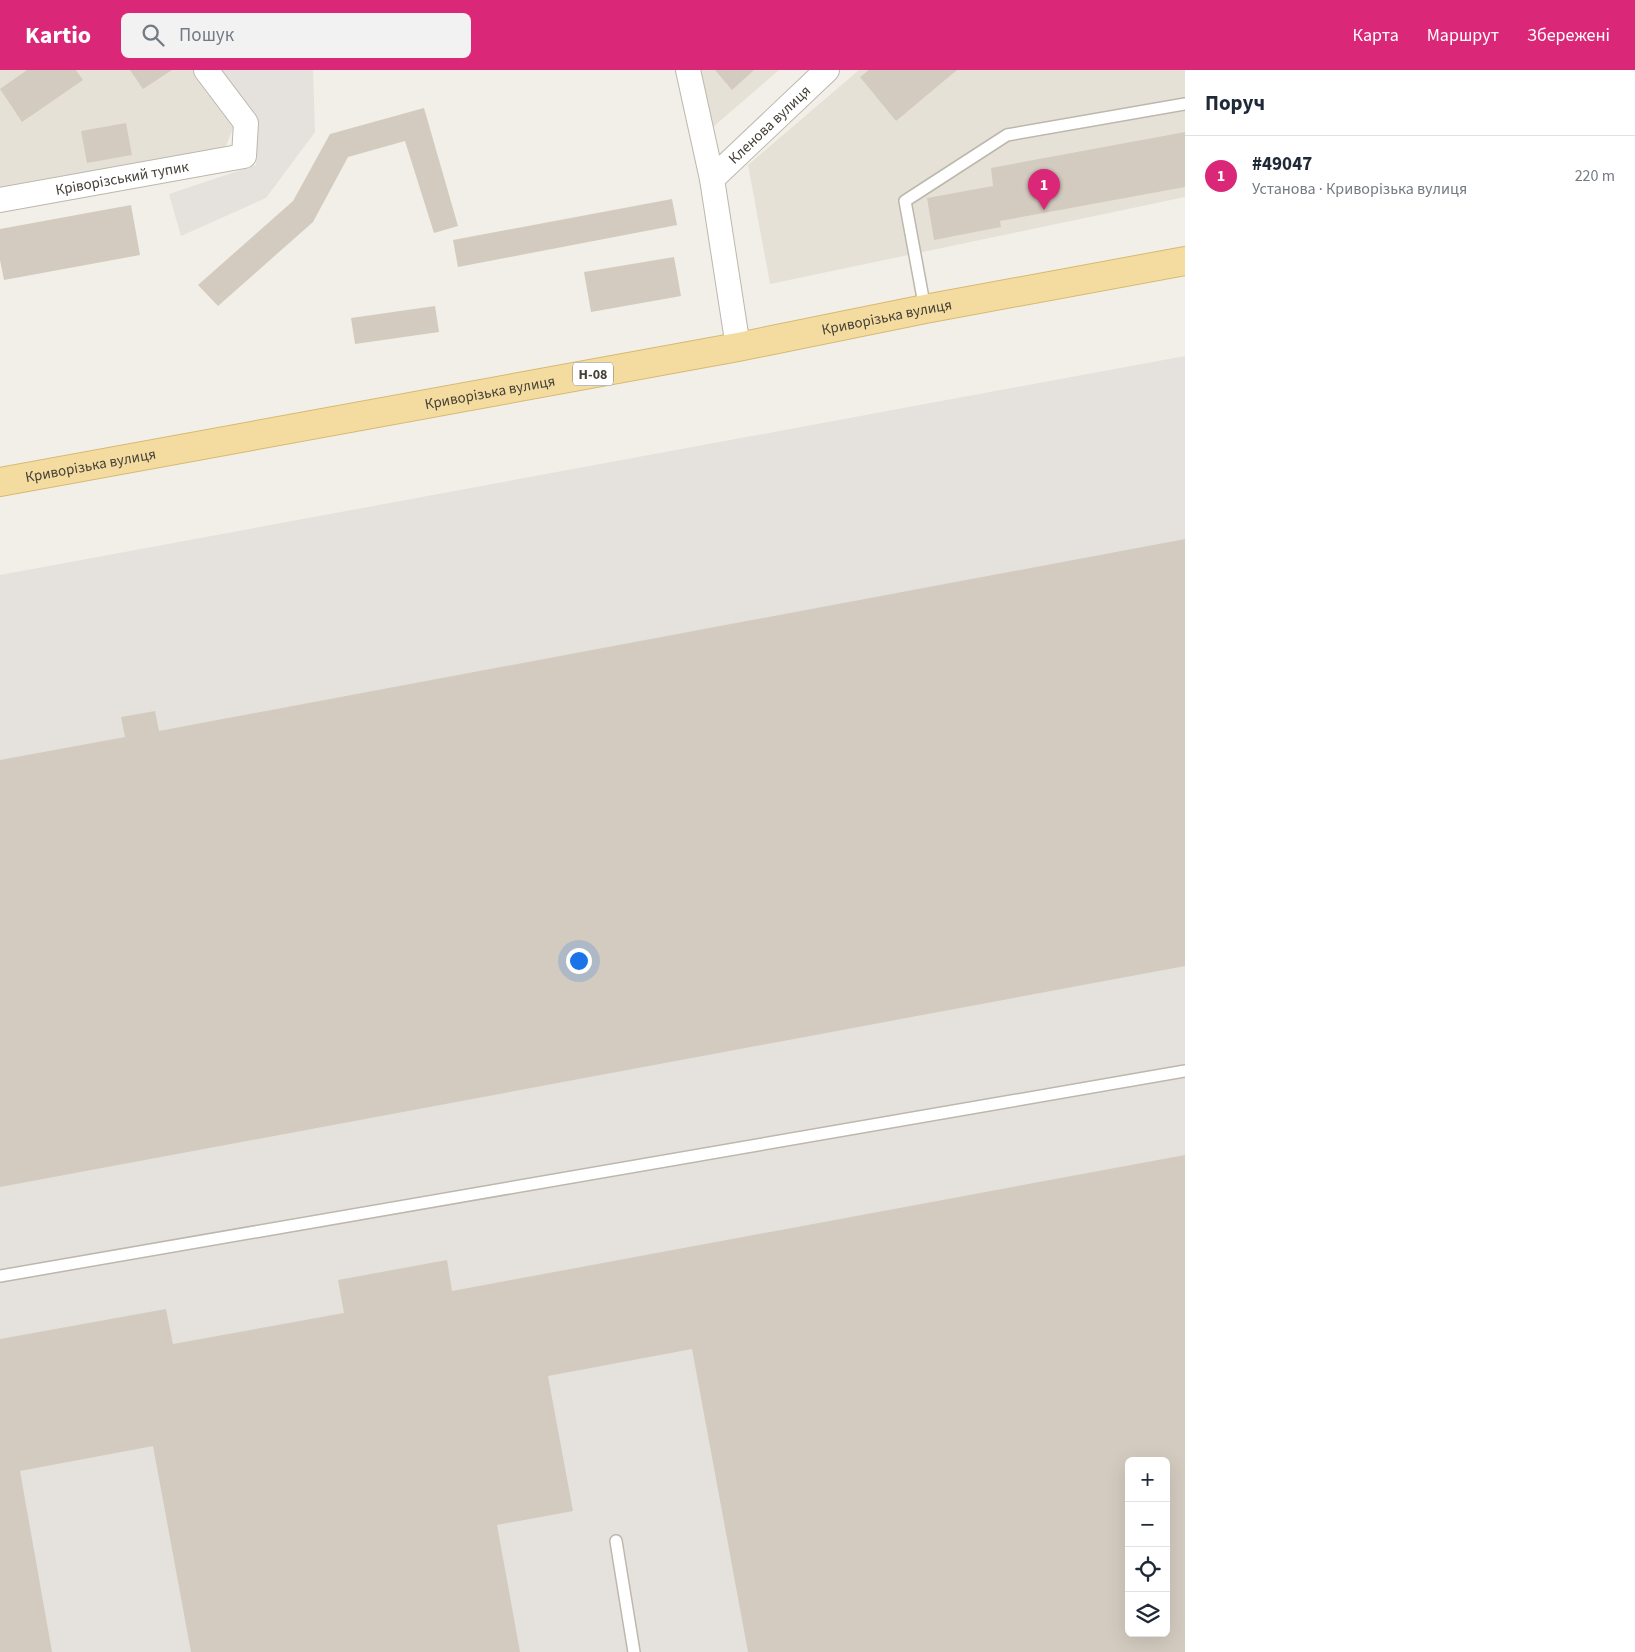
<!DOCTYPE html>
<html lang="uk">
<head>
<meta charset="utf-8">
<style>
  :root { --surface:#fff; --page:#f2f2f3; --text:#1f2937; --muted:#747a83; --line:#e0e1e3; --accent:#db2777 }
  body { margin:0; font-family:"Source Sans 3",sans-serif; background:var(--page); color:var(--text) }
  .controls { position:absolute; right:15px; bottom:15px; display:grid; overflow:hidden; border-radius:8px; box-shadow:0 5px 20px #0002 }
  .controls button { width:45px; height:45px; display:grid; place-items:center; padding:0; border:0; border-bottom:1px solid var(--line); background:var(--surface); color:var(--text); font:25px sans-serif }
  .you { position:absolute; left:578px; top:890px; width:18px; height:18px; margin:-12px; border:4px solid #fff; border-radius:50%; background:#1a73e8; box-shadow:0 0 0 8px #1a73e833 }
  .badge { display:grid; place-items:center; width:32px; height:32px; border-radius:50%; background:var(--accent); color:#fff; font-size:16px; font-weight:700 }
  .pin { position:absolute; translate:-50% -41px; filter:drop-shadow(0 1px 2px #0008) }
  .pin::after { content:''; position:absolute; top:26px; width:18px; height:15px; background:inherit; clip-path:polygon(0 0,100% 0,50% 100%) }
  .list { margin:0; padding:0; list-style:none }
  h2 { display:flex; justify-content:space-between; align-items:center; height:65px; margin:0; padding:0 20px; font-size:21px }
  h2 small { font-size:16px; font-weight:400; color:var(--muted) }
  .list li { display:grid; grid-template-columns:32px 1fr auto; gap:15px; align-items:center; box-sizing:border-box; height:80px; padding:0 20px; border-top:1px solid var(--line) }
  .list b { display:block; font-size:19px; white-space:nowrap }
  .list p { margin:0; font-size:16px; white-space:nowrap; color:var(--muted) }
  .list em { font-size:16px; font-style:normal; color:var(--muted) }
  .icon { flex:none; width:28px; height:28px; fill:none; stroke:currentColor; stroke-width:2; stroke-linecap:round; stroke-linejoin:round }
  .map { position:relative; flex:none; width:1185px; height:1582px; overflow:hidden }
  header { display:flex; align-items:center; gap:30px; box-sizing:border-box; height:70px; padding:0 25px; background:var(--accent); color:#fff }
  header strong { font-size:24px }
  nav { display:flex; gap:28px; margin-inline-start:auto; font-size:18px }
  .search { width:350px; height:45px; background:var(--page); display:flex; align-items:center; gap:12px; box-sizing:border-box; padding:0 18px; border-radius:8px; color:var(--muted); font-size:19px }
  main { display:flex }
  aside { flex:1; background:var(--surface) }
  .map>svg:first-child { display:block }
</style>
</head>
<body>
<header>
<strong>Kartio</strong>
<div class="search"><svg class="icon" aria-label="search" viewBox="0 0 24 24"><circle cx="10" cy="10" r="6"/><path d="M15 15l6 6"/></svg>Пошук</div>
<nav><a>Карта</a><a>Маршрут</a><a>Збережені</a></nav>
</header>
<main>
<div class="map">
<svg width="1185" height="1582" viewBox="0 0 1185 1582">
  <rect width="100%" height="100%" fill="#f2efe8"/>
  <g fill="#e6e1d7">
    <polygon points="0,0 196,0 235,54 224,80 0,118"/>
    <polygon points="700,0 779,0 713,57"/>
    <polygon points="859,0 1185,0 1185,127 770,214 748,95"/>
  </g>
  <g fill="#e5e1dd" fill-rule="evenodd">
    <polygon points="207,0 313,0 315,62 266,128 181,166 169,124 256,95 255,75"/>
    <path d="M 1185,286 L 1185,1582 L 0,1582 L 0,505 ZM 1129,1391 L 1166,1391 L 1166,1563 L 1129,1563 Z"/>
  </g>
  <g fill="#d3cbbf" fill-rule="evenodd">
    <polygon points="27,0 76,0 83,10 22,52 0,19"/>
    <polygon points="130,0 172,0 143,19"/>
    <polygon points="715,0 754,0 732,20"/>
    <polygon points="869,0 957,0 896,51 860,7"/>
    <polygon points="424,38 458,156 434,163 405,71 348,87 313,152 218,236 198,215 293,131 330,64"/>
    <polygon points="126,53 132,85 87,93 81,61"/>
    <polygon points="1185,62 1185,117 1000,151 1001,157 934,170 927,128 993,116 991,98"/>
    <polygon points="672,129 677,155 458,197 453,170"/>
    <polygon points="131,135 140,185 4,210 0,190 0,159"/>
    <polygon points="674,187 681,226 591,242 584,202"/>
    <polygon points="435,236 439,262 355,274 351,248"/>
    <polygon points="1185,469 1185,896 0,1117 0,690 125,667 121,647 155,641 159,661"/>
    <path d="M 1185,1085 L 1185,1582 L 748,1582 L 692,1279 L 548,1306 L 573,1441 L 497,1455 L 520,1582 L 191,1582 L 153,1376 L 20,1401 L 52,1582 L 0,1582 L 0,1269 L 166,1239 L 173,1274 L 344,1243 L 338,1210 L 447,1190 L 452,1221 ZM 1129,1391 L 1166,1391 L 1166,1563 L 1129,1563 Z"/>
  </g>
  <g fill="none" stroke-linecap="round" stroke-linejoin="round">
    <defs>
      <g id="service">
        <polyline points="925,239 905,131 1007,65 1185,34"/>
        <polyline points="0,1206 1185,1001"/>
        <polyline points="616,1471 634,1582"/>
      </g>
      <g id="minor">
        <polyline points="688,0 712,109 738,277"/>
        <path id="s1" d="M 712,109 L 827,0"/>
        <path id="s2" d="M 0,130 L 244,86 L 246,53 L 206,0"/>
      </g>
      <g id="primary">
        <path id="s3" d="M 0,412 L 738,277 L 925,239 L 1185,191"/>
      </g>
    </defs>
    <use href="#service" stroke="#bdb7ac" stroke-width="14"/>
    <use href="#minor" stroke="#bdb7ac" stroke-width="26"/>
    <use href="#primary" stroke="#d7b971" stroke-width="30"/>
    <use href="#service" stroke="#fff" stroke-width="11"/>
    <use href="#minor" stroke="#fff" stroke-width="24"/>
    <use href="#primary" stroke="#f4dca0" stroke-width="28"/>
  </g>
  <g text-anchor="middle" stroke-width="4" stroke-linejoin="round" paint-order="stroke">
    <rect fill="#fff" stroke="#7d7974" stroke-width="1" x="573" y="292.5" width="40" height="23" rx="4"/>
    <g font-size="14" font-weight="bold" fill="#454038">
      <text x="593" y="309">Н-08</text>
    </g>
    <g font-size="15" fill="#454038" stroke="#fff">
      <text dy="5" stroke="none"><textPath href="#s1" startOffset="79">Кленова вулиця</textPath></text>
      <text dy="5" stroke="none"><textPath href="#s2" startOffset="124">Кріворізський тупик</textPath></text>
      <text dy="5" stroke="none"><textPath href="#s3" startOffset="902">Криворізька вулиця</textPath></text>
      <text dy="5" stroke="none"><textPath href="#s3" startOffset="498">Криворізька вулиця</textPath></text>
      <text dy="5" stroke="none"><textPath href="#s3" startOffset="92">Криворізька вулиця</textPath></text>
    </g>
  </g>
</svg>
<div class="controls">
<button>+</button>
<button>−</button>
<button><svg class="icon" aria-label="locate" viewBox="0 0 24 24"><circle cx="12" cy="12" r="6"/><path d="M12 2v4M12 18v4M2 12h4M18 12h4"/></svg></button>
<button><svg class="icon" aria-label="layers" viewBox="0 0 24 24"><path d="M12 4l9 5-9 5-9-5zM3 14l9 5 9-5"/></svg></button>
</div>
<div class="you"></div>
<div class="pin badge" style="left:1044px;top:140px">1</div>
</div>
<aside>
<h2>Поруч<small></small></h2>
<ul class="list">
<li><span class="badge">1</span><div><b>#49047</b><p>Установа · Криворізька вулиця</p></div><em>220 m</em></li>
</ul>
</aside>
</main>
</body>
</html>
